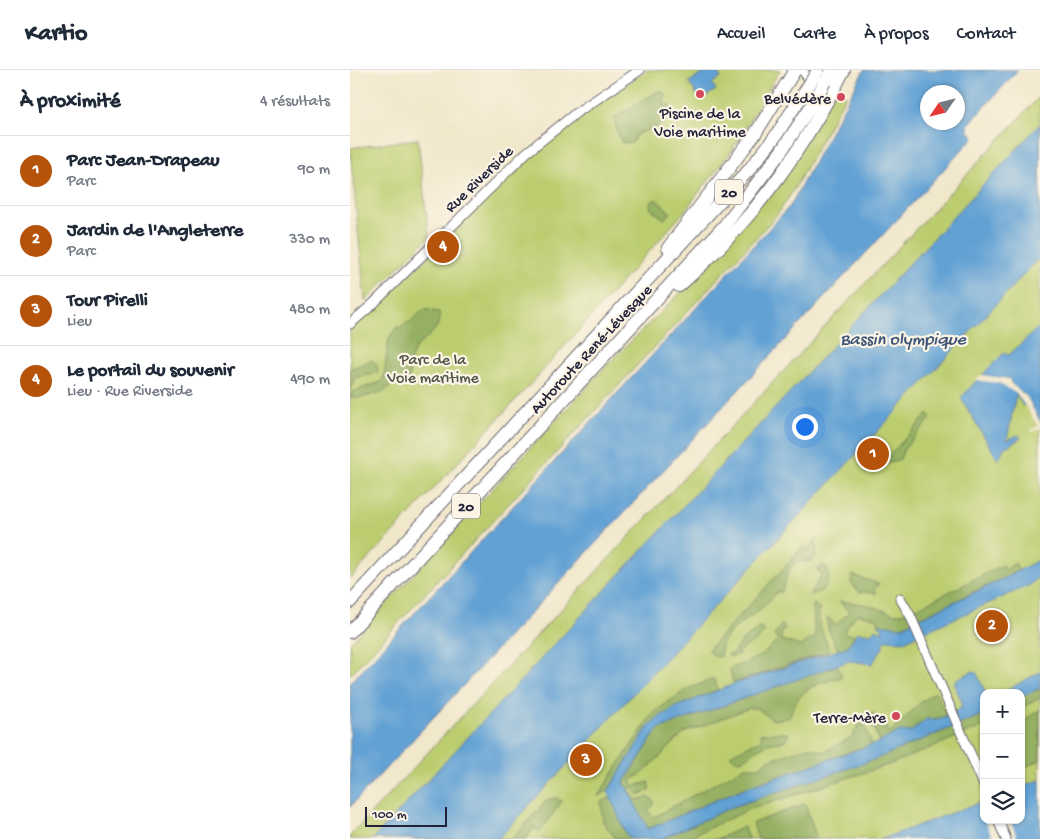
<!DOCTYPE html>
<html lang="fr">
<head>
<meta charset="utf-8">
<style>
  :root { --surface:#fff; --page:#f2f2f3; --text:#1f2937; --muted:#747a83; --line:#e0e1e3; --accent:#b45309 }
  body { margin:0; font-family:"Gochi Hand",sans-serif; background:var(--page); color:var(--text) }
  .controls { position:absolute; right:15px; bottom:15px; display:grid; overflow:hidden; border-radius:10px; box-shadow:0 1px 4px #0004 }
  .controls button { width:45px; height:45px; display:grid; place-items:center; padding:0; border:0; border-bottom:1px solid var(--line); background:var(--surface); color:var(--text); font:25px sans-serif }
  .compass { position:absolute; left:570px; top:15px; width:45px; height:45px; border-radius:50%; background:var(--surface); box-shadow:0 1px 4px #0004; rotate:235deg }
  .scale { position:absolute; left:15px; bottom:12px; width:82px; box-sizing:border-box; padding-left:5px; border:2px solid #22223b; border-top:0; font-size:14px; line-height:18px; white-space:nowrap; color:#22223b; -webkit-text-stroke:4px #fcf5e5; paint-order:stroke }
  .you { position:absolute; left:454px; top:356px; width:18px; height:18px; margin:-12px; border:4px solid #fff; border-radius:50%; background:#1a73e8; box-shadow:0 0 0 8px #1a73e833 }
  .badge { display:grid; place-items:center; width:32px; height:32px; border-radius:50%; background:var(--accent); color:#fff; font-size:16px; font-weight:700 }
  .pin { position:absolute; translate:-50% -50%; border:2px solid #fff; box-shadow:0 1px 5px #0006 }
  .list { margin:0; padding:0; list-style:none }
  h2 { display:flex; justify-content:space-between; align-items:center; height:65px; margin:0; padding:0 20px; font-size:21px }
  h2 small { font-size:16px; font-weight:400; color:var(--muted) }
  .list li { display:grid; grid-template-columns:32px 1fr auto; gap:15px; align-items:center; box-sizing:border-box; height:70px; padding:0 20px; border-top:1px solid var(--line) }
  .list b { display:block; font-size:19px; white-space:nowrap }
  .list p { margin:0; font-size:16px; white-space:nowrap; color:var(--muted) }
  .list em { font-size:16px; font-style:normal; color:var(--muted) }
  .icon { flex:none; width:28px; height:28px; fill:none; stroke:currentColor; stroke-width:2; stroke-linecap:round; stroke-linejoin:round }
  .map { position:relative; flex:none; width:690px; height:769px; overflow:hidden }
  header { display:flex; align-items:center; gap:30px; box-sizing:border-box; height:70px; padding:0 25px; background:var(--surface); border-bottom:1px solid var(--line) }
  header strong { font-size:24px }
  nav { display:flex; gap:28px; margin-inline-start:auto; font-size:18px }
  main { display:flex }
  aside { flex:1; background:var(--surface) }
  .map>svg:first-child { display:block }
</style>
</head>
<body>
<header>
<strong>Kartio</strong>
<nav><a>Accueil</a><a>Carte</a><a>À propos</a><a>Contact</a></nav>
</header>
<main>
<aside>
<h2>À proximité<small>4 résultats</small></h2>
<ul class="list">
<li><span class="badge">1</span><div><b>Parc Jean-Drapeau</b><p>Parc</p></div><em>90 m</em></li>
<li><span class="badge">2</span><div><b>Jardin de l'Angleterre</b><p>Parc</p></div><em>330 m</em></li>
<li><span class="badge">3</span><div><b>Tour Pirelli</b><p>Lieu</p></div><em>480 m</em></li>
<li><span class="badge">4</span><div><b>Le portail du souvenir</b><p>Lieu · Rue Riverside</p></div><em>490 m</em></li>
</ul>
</aside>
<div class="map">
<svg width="690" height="769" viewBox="0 0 690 769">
  <rect width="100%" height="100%" fill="#fcf5e5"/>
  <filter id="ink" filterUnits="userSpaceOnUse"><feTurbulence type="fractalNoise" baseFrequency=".02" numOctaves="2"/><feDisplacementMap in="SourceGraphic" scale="10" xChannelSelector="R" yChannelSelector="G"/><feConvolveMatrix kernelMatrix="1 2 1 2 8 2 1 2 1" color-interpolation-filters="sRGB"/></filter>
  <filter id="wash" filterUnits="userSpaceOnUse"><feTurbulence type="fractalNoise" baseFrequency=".0096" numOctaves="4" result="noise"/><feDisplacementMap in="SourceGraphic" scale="20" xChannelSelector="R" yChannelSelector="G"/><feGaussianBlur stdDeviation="1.12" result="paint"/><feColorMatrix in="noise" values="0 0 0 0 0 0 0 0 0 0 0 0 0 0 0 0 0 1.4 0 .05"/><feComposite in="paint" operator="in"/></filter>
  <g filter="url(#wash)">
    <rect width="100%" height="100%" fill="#f1e7cb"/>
    <g fill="#bccd70" stroke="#6f7856">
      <polygon points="298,0 430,0 381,82 328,149 187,307 0,509 0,258 75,190 148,113 208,61"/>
      <polygon points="487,20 496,25 443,121 427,145 0,605 0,573 264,288 358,196"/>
      <polygon points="690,26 690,710 671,717 671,623 634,623 634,731 532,769 0,769 0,766"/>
      <polygon points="68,69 79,167 15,231 0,78"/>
    </g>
    <g fill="#95b062" stroke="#5c694e">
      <path d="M 310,20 L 315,24 L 314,35 L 320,35 C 323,55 301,59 287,64 L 282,73 L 272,73 C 268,65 266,58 264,48 Z"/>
      <polygon points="306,129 321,143 314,149 300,138 301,132"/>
      <path d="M 74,239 L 89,242 C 92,262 74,267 66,278 C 60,286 60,298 59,309 L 45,312 L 34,322 L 9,328 L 0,327 L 2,322 L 31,312 L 34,306 L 39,268 L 47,257 L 52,257 L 56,252 L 59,253 Z"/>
      <polygon points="22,290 27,295 28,303 5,308 0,320 0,299"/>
      <polygon points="578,344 581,348 554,379 550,389 536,394 535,390"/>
      <path d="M 466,469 C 466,477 468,485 462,491 C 434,491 440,504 431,523 L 428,521 L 413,537 L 381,561 L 372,574 L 370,587 L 364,586 L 358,580 L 454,476 L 458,479 Z"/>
      <polygon points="665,493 669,501 550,557 529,555 527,548 507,544 494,561 496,564 505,565 497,577 488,580 478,558 477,547 486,555 499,542 489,531 518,535 545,544 561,541 653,495 656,500"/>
      <path d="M 473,494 L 478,500 C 480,516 474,522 459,525 L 469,510 L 471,503 L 467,500 Z"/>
      <polygon points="502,505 529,514 524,519 527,523 509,522 501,513"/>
      <polygon points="465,534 469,538 469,554 479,579 477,582 383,613 380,599 413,585 428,569 424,566 432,554 436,559 432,560 431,570 451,576 461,569 465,569 463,535"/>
      <polygon points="410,557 415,561 406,571 388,581 389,584 380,587 378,584 382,584 391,572"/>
      <path d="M 487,595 L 492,607 C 463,616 450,616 439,648 L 423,650 L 407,638 L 399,638 L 334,663 L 293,703 L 281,710 L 284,716 L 299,712 L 300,720 L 289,725 L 281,717 L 279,719 L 287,730 L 297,727 L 303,730 L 304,734 L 298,741 L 304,747 L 395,697 L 411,697 L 415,691 L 459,677 L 474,682 L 502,667 L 510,653 L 514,654 L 522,675 L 392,719 L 301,758 L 295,757 L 274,712 L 308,659 Z"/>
      <polygon points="364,609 368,620 328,636 298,657 258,721 248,726 303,643 337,619"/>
      <polygon points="690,618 690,628 671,638 671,627"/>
      <path d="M 586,622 L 596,646 L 569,653 L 561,662 L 545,663 L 539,669 L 530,672 L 519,648 L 520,644 L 523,643 L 531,653 L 537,652 L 538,663 C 556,650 566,632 586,622 Z"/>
      <path d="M 690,640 L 690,690 L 675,697 C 668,679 674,665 677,648 Z"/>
      <polygon points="634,644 634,656 541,694 398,740 335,769 311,769 382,737 523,690"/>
      <path d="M 413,663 L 437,663 L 439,666 C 433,673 430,672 422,673 C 408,676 398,689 386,691 L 380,685 L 412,669 L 410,664 Z"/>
      <polygon points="261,727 276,764 282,769 266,769 253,752 251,732"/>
      <polygon points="206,728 212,731 190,762 184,758 176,769 162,769 198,729"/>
      <polygon points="455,734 467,769 408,769 403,753"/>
      <polygon points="394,757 398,769 367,769"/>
    </g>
    <g fill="#62a1d4" stroke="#426288" fill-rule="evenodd">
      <polygon points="359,0 366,0 371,8 362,13 366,20 350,30 339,12"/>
      <path d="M 514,0 L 668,0 L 618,55 L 618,60 L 624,67 L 0,737 L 0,613 L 440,136 ZM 578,22 L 608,22 L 608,52 L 578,52 Z"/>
      <polygon points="690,54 690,187 148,769 23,769"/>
      <polygon points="690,256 690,352 677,327 660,313 660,309 632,305 654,283 659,285"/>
      <path d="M 627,310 C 646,310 667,317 676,335 L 673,336 L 666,324 L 657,370 L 668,365 L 671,368 L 654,378 L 648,390 L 611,328 Z"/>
      <path d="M 690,489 L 690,505 L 680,515 L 554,571 L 537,570 L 532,574 L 534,576 L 522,594 L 499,591 L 308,659 L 274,712 L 298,759 L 392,719 L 530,672 L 550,661 L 561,662 L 576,649 L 590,649 L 611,638 C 614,628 603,620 605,610 L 623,601 L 626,602 L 636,623 L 634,623 L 634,644 L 523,690 L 382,737 L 311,769 L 282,769 L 276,764 L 258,721 L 298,657 L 309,647 L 328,636 L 384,614 L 497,577 L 508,562 L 521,564 L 525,559 L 533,562 L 531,556 L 528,555 L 530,554 L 551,557 L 659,506 Z"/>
      <polygon points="690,602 690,618 671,627 671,623 651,623"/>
      <polygon points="690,710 690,769 532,769 634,731 634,750 671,750 671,717"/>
    </g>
    <g fill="#f1e7cb">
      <polygon points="632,305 660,309 660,313 677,327 690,352 690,358 682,362 681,360 688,356 667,324 649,313 624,310"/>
      <polygon points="635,750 660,750 668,769 643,769"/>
    </g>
  </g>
  <g filter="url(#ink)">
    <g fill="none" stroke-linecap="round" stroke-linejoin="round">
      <defs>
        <g id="tertiary">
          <polyline points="452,0 464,15"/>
          <polyline points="0,254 22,235 176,83 226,43 290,0"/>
          <polyline points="550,528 560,545 634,715"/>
          <polyline points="648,750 656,769"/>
        </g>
        <g id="motorway">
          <polyline points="475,11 481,0"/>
          <polyline points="318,178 405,64 445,0"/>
          <path d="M 329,216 C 401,153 450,85 494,0"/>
          <polyline points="0,532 398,101 425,67 457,18"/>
          <polyline points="0,562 374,156 430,83 467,27"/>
        </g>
      </defs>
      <use href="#tertiary" stroke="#6a676d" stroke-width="11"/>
      <use href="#motorway" stroke="#6a676d" stroke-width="14"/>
      <use href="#tertiary" stroke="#fff" stroke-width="9"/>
      <use href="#motorway" stroke="#fff" stroke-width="12"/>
      <defs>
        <g id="motorway-bridge">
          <polyline points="457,18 467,2"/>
          <polyline points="467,27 475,11"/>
        </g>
      </defs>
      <use href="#motorway-bridge" stroke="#6a676d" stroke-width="14" stroke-linecap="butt"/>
      <use href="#motorway-bridge" stroke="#fff" stroke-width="12"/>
    </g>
  </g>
  <g fill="#d1495b" stroke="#fcf5e5" stroke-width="2">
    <circle cx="350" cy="24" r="5"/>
    <circle cx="491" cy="27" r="5"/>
    <circle cx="546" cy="646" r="5"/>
  </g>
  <g text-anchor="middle" stroke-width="4.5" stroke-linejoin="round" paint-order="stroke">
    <g fill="#fcf5e5" stroke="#63616e" stroke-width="1">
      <rect x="365" y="109.5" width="28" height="25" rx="4"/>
      <rect x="102" y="423.5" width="28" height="25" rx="4"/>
    </g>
    <g font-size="15" font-weight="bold" fill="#22223b">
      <text x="379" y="127">20</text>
      <text x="116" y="441">20</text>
    </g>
    <g font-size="16" fill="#22223b" stroke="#fcf5e5" text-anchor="end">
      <text x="481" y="33">Belvédère</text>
      <text x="350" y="48" text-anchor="middle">Piscine de la<tspan x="350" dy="18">Voie maritime</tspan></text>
      <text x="536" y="652">Terre-Mère</text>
    </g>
    <g font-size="16" fill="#22223b" stroke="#fcf5e5">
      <text transform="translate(128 108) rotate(-44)" y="6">Rue Riverside</text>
      <text transform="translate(240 278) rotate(-47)" y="6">Autoroute René-Lévesque</text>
    </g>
    <g font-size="16" fill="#50554b" stroke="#fcf5e5">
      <text x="83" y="294">Parc de la<tspan x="83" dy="18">Voie maritime</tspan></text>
    </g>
    <g font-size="18" font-style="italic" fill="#3c5578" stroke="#fcf5e5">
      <text x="553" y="274">Bassin olympique</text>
    </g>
  </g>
</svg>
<div class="controls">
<button>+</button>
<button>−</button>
<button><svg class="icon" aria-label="layers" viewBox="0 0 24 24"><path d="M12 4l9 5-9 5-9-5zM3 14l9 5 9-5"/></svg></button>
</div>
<svg class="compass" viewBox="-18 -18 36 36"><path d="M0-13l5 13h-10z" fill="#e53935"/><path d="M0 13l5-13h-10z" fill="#747a83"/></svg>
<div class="scale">100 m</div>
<div class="you"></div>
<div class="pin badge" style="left:523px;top:384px">1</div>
<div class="pin badge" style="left:642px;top:556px">2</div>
<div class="pin badge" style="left:236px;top:690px">3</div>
<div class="pin badge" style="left:93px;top:177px">4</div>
</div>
</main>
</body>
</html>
